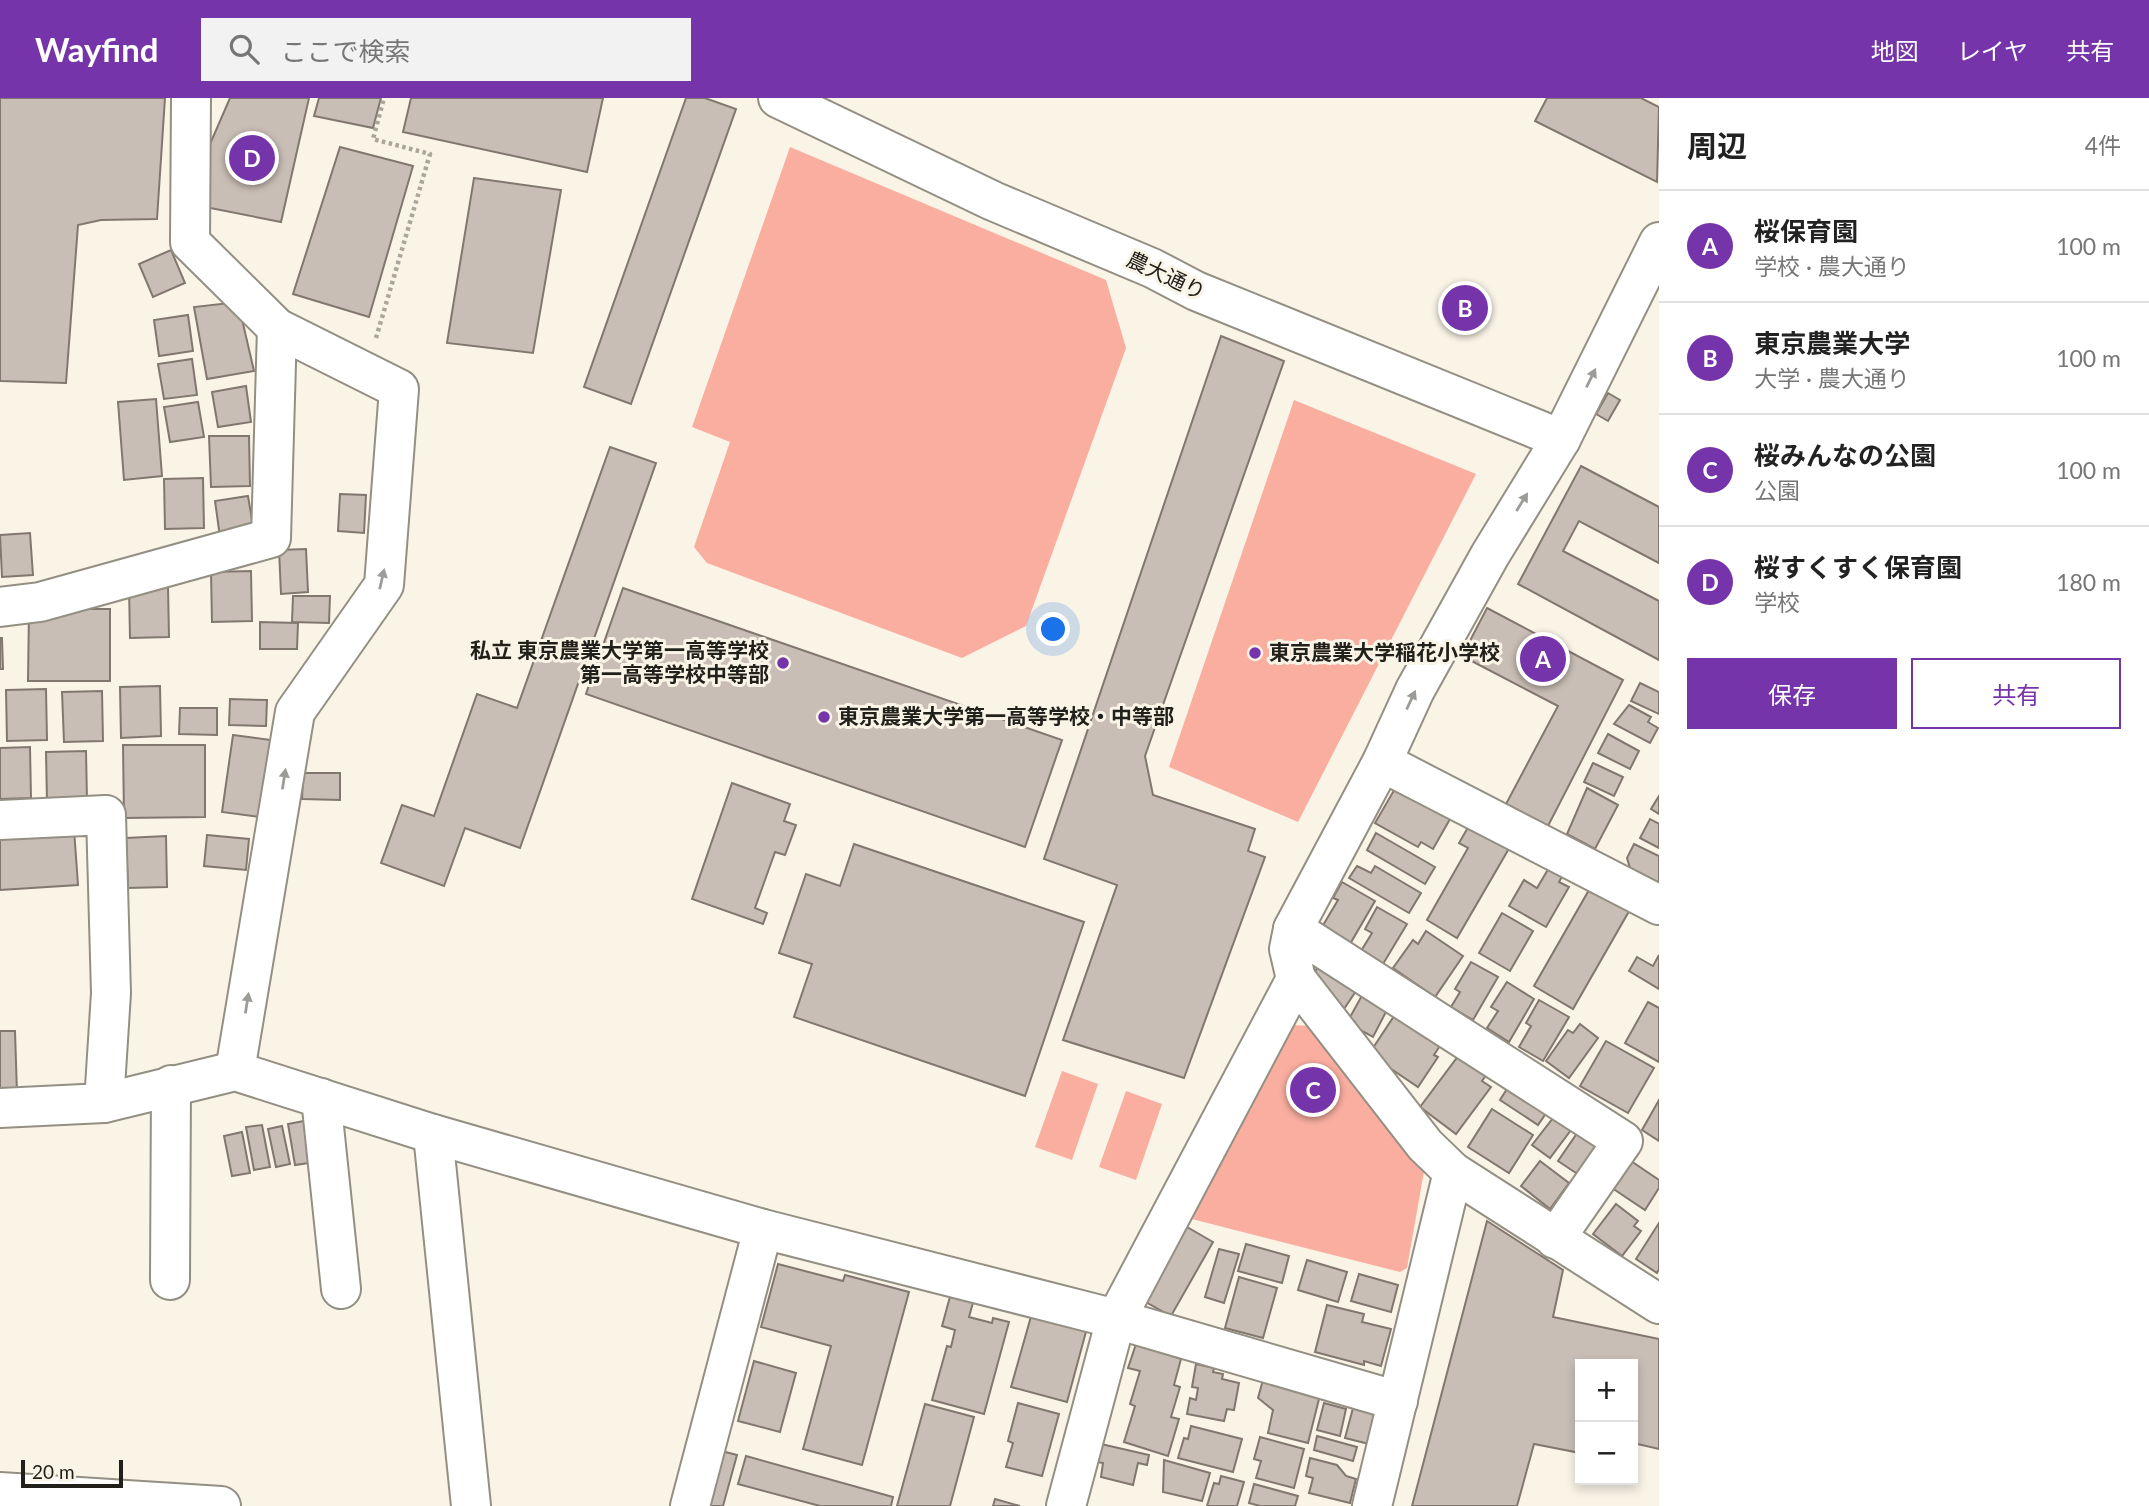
<!DOCTYPE html>
<html lang="ja">
<head>
<meta charset="utf-8">
<style>
  :root { --surface:#fff; --page:#f2f2f2; --text:#222; --muted:#767676; --line:#e0e0e0; --accent:#7534a9 }
  body { margin:0; font-family:Lato,"Noto Sans JP",sans-serif; background:var(--page); color:var(--text) }
  .controls { position:absolute; right:21px; bottom:21px; display:grid; overflow:hidden; border-radius:0px; box-shadow:0 4px 10px #0003 }
  .controls button { width:63px; height:63px; display:grid; place-items:center; padding:0; border:0; border-bottom:2px solid var(--line); background:var(--surface); color:var(--text); font:35px sans-serif }
  .scale { position:absolute; left:21px; bottom:18px; width:102px; box-sizing:border-box; padding-left:7px; border:4px solid #22201b; border-top:0; font-size:19px; line-height:24px; white-space:nowrap; color:#22201b; -webkit-text-stroke:5px #faf4e7; paint-order:stroke }
  .you { position:absolute; left:1054px; top:532px; width:24px; height:24px; margin:-18px; border:5px solid #fff; border-radius:50%; background:#1a73e8; box-shadow:0 0 0 10px #1a73e833 }
  .badge { display:grid; place-items:center; width:46px; height:46px; border-radius:50%; background:var(--accent); color:#fff; font-size:23px; font-weight:700 }
  .pin { position:absolute; translate:-50% -50%; border:4px solid #fff; box-shadow:0 2px 7px #0006 }
  .list { margin:0; padding:0; list-style:none }
  h2 { display:flex; justify-content:space-between; align-items:center; height:91px; margin:0; padding:0 28px; font-size:30px }
  h2 small { font-size:23px; font-weight:400; color:var(--muted) }
  .list li { display:grid; grid-template-columns:46px 1fr auto; gap:21px; align-items:center; box-sizing:border-box; height:112px; padding:0 28px; border-top:2px solid var(--line) }
  .list b { display:block; font-size:26px; white-space:nowrap }
  .list p { margin:0; font-size:23px; white-space:nowrap; color:var(--muted) }
  .list em { font-size:23px; font-style:normal; color:var(--muted) }
  .actions { display:flex; gap:14px; padding:21px 28px }
  .actions a { flex:1; padding:16px 0; border:2px solid var(--accent); border-radius:0px; text-align:center; font-size:24px; color:var(--accent) }
  .actions .main { background:var(--accent); color:#fff }
  .icon { flex:none; width:38px; height:38px; fill:none; stroke:currentColor; stroke-width:2; stroke-linecap:round; stroke-linejoin:round }
  .map { position:relative; flex:none; width:1659px; height:1408px; overflow:hidden }
  header { display:flex; align-items:center; gap:42px; box-sizing:border-box; height:98px; padding:0 35px; background:var(--accent); color:#fff }
  header strong { font-size:33px }
  nav { display:flex; gap:38px; margin-inline-start:auto; font-size:24px }
  .search { width:490px; height:63px; background:var(--page); display:flex; align-items:center; gap:18px; box-sizing:border-box; padding:0 24px; border-radius:0px; color:var(--muted); font-size:26px }
  main { display:flex }
  aside { flex:1; background:var(--surface) }
  .map>svg:first-child { display:block }
</style>
</head>
<body>
<header>
<strong>Wayfind</strong>
<div class="search"><svg class="icon" aria-label="search" viewBox="0 0 24 24"><circle cx="10" cy="10" r="6"/><path d="M15 15l6 6"/></svg>ここで検索</div>
<nav><a>地図</a><a>レイヤ</a><a>共有</a></nav>
</header>
<main>
<div class="map">
<svg width="1659" height="1408" viewBox="0 0 1659 1408">
  <rect width="100%" height="100%" fill="#faf4e7"/>
  <g fill="#f9aea0">
    <polygon points="790,49 1106,182 1126,250 1026,528 962,560 707,465 694,449 730,344 692,329"/>
    <polygon points="1294,302 1476,376 1298,724 1169,669"/>
    <polygon points="1290,927 1317,928 1427,1056 1407,1170 1400,1174 1184,1119"/>
    <polygon points="1062,973 1098,986 1072,1062 1035,1049"/>
    <polygon points="1126,993 1162,1006 1136,1082 1099,1069"/>
  </g>
  <g fill="#c9beb5" stroke="#82776f" stroke-width="2">
    <polygon points="0,0 165,0 157,121 101,122 78,127 66,285 0,283"/>
    <polygon points="230,0 309,0 281,124 205,109 207,53"/>
    <polygon points="319,0 381,0 373,30 314,18"/>
    <polygon points="411,0 603,0 587,74 403,34"/>
    <polygon points="686,0 705,0 736,11 631,306 584,289"/>
    <polygon points="1547,0 1641,0 1659,9 1657,84 1535,23"/>
    <polygon points="340,49 413,68 369,219 293,196"/>
    <polygon points="474,80 561,92 533,255 447,245"/>
    <polygon points="171,152 185,185 153,199 139,166"/>
    <polygon points="238,204 254,273 207,281 194,209"/>
    <polygon points="188,217 193,253 159,258 154,222"/>
    <polygon points="1221,238 1284,263 1145,658 1153,697 1255,731 1248,753 1265,759 1184,980 1063,942 1117,787 1044,761"/>
    <polygon points="192,261 197,297 164,301 158,266"/>
    <polygon points="246,288 251,324 218,329 212,294"/>
    <polygon points="1608,295 1620,302 1608,323 1596,316"/>
    <polygon points="156,301 162,378 124,382 118,304"/>
    <polygon points="198,304 204,339 170,344 164,309"/>
    <polygon points="209,338 249,338 250,388 211,389"/>
    <polygon points="610,349 656,365 520,750 465,730 444,788 381,765 402,707 434,718 477,596 517,610"/>
    <polygon points="1581,368 1659,409 1659,465 1579,423 1563,453 1659,503 1659,562 1518,486"/>
    <polygon points="203,380 204,430 165,431 164,381"/>
    <polygon points="340,396 366,397 364,435 338,433"/>
    <polygon points="248,398 254,434 220,439 215,403"/>
    <polygon points="30,435 33,477 2,479 0,437"/>
    <polygon points="306,451 308,494 281,496 279,452"/>
    <polygon points="251,473 252,523 212,524 211,474"/>
    <polygon points="129,489 168,489 169,539 130,540"/>
    <polygon points="623,490 1062,642 1025,749 586,596"/>
    <polygon points="293,498 330,498 329,525 292,524"/>
    <polygon points="1487,510 1623,582 1548,728 1506,706 1558,608 1462,558"/>
    <polygon points="29,511 110,511 110,583 28,583"/>
    <polygon points="260,524 298,525 297,551 260,551"/>
    <polygon points="0,540 2,540 3,571 0,571"/>
    <polygon points="1640,585 1659,594 1659,616 1631,603"/>
    <polygon points="160,588 161,638 121,640 120,589"/>
    <polygon points="46,591 47,642 7,643 6,592"/>
    <polygon points="102,593 103,643 64,644 62,594"/>
    <polygon points="230,601 267,602 266,628 229,627"/>
    <polygon points="1629,607 1651,619 1648,624 1658,630 1650,645 1614,626"/>
    <polygon points="180,610 217,610 217,637 179,636"/>
    <polygon points="1608,636 1639,653 1630,671 1598,655"/>
    <polygon points="233,637 271,642 260,719 222,714"/>
    <polygon points="123,647 205,647 205,719 124,720"/>
    <polygon points="30,649 31,700 0,701 0,650"/>
    <polygon points="86,653 87,703 47,704 46,654"/>
    <polygon points="1593,665 1623,679 1614,698 1584,684"/>
    <polygon points="303,675 340,675 340,702 302,701"/>
    <polygon points="1400,682 1454,714 1433,751 1421,744 1418,749 1375,725"/>
    <polygon points="732,685 790,706 784,723 796,727 785,757 775,754 755,810 767,815 763,826 692,801"/>
    <polygon points="1587,690 1618,707 1595,751 1567,736"/>
    <polygon points="1659,698 1659,716 1651,711"/>
    <polygon points="1650,721 1659,726 1659,750 1640,740"/>
    <polygon points="1471,724 1511,747 1457,840 1427,822 1468,750 1459,745"/>
    <polygon points="74,731 78,787 0,792 0,736"/>
    <polygon points="1376,735 1435,769 1425,786 1367,752"/>
    <polygon points="207,737 249,741 246,772 204,768"/>
    <polygon points="166,738 167,789 128,790 126,740"/>
    <polygon points="854,746 1084,824 1025,998 794,919 812,866 779,855 806,776 840,788"/>
    <polygon points="1634,746 1659,758 1659,785 1630,770 1627,760"/>
    <polygon points="1357,768 1371,775 1375,768 1421,795 1409,815 1349,780"/>
    <polygon points="1550,768 1564,775 1559,784 1569,789 1546,829 1509,808 1524,782 1537,790"/>
    <polygon points="1342,784 1375,803 1350,846 1322,829 1338,802 1333,800"/>
    <polygon points="1593,785 1632,808 1573,911 1534,888"/>
    <polygon points="1377,809 1407,826 1383,866 1361,853 1372,835 1365,831"/>
    <polygon points="1502,815 1533,833 1510,873 1479,855"/>
    <polygon points="1426,833 1463,858 1435,899 1393,870 1413,842 1418,846"/>
    <polygon points="1659,857 1659,891 1629,873 1637,859 1653,868"/>
    <polygon points="1323,861 1360,887 1344,911 1310,881"/>
    <polygon points="1471,864 1498,879 1473,922 1451,909 1460,894 1455,891"/>
    <polygon points="1507,884 1534,901 1509,944 1487,930 1498,913 1491,909"/>
    <polygon points="1365,892 1390,906 1373,939 1353,928 1355,924 1349,921"/>
    <polygon points="1539,902 1569,919 1543,963 1519,949 1531,928 1526,925"/>
    <polygon points="1648,904 1659,910 1659,964 1625,945"/>
    <polygon points="1400,909 1445,940 1434,957 1438,959 1418,989 1369,956"/>
    <polygon points="1580,926 1598,940 1569,980 1546,963 1568,932 1573,935"/>
    <polygon points="0,933 15,933 17,996 0,995"/>
    <polygon points="1606,943 1654,970 1628,1015 1580,988"/>
    <polygon points="1465,949 1492,969 1482,983 1491,989 1456,1036 1420,1009"/>
    <polygon points="1514,980 1553,1005 1538,1027 1500,1002"/>
    <polygon points="1659,1002 1659,1043 1642,1032"/>
    <polygon points="1492,1011 1533,1037 1509,1075 1468,1049"/>
    <polygon points="1557,1015 1574,1028 1550,1060 1532,1047"/>
    <polygon points="309,1022 316,1064 295,1067 288,1026"/>
    <polygon points="262,1027 270,1069 254,1072 246,1029"/>
    <polygon points="282,1028 290,1066 276,1069 268,1031"/>
    <polygon points="1580,1031 1601,1046 1579,1077 1558,1063"/>
    <polygon points="242,1034 250,1075 232,1078 224,1038"/>
    <polygon points="1540,1063 1569,1085 1550,1111 1521,1088"/>
    <polygon points="1631,1063 1659,1082 1659,1090 1645,1112 1612,1090"/>
    <polygon points="1616,1106 1638,1123 1634,1128 1641,1133 1622,1158 1593,1136"/>
    <polygon points="1487,1123 1563,1172 1553,1219 1659,1241 1659,1351 1633,1345 1633,1266 1580,1266 1580,1355 1534,1346 1517,1408 1412,1408"/>
    <polygon points="1659,1125 1659,1171 1657,1175 1636,1161"/>
    <polygon points="1187,1129 1213,1144 1171,1218 1144,1203"/>
    <polygon points="1246,1146 1289,1158 1282,1185 1238,1173"/>
    <polygon points="1219,1151 1239,1156 1224,1205 1205,1199"/>
    <polygon points="1307,1162 1347,1174 1338,1204 1298,1192"/>
    <polygon points="778,1166 843,1183 845,1177 909,1194 862,1367 803,1351 831,1248 761,1229"/>
    <polygon points="1359,1176 1398,1187 1391,1214 1351,1203"/>
    <polygon points="1239,1179 1277,1190 1263,1240 1225,1230"/>
    <polygon points="951,1195 974,1201 969,1219 992,1225 993,1220 1009,1224 984,1316 932,1302 947,1248 951,1249 955,1232 942,1228"/>
    <polygon points="1327,1207 1364,1216 1362,1224 1391,1231 1381,1268 1364,1263 1364,1267 1315,1254"/>
    <polygon points="1032,1215 1087,1230 1067,1304 1011,1289"/>
    <polygon points="1136,1246 1181,1261 1174,1287 1180,1289 1171,1319 1179,1321 1168,1358 1124,1344 1135,1308 1130,1306 1140,1273 1128,1270"/>
    <polygon points="754,1263 796,1275 780,1334 738,1323"/>
    <polygon points="1196,1266 1214,1270 1213,1274 1223,1276 1222,1281 1239,1285 1234,1312 1227,1311 1224,1323 1187,1316 1190,1300 1196,1302 1198,1290 1192,1289"/>
    <polygon points="1263,1282 1320,1297 1308,1345 1268,1335 1273,1312 1258,1300"/>
    <polygon points="1018,1305 1059,1316 1042,1378 1006,1369 1013,1345 1008,1343"/>
    <polygon points="1324,1305 1346,1311 1340,1338 1317,1332"/>
    <polygon points="925,1306 974,1319 950,1408 897,1408"/>
    <polygon points="1353,1310 1377,1316 1369,1346 1345,1340"/>
    <polygon points="1191,1328 1242,1341 1233,1374 1178,1360 1184,1340 1188,1341"/>
    <polygon points="1317,1338 1357,1349 1353,1363 1314,1352"/>
    <polygon points="1260,1339 1304,1351 1294,1390 1256,1380 1261,1363 1254,1361"/>
    <polygon points="1101,1346 1149,1357 1147,1367 1138,1365 1133,1387 1101,1379 1103,1365 1097,1364"/>
    <polygon points="714,1351 737,1357 723,1408 699,1408"/>
    <polygon points="746,1358 893,1399 891,1408 820,1408 738,1386"/>
    <polygon points="1310,1360 1337,1367 1346,1378 1356,1381 1350,1405 1309,1395 1313,1380 1306,1378"/>
    <polygon points="1164,1362 1210,1375 1202,1403 1163,1394"/>
    <polygon points="1221,1378 1244,1384 1237,1408 1207,1408 1214,1385 1219,1386"/>
    <polygon points="1254,1386 1298,1398 1295,1408 1260,1408 1249,1405"/>
    <polygon points="995,1401 1020,1408 993,1408"/>
  </g>
  <g fill="none" stroke-linecap="round" stroke-linejoin="round">
    <defs>
      <g id="minor">
        <polyline points="191,0 190,144 277,230 399,291 384,487 295,614 235,973"/>
        <polyline points="778,0 993,103 1152,170 1196,193 1561,341"/>
        <polyline points="0,509 40,504 271,440 277,230"/>
        <polyline points="1382,664 1659,807"/>
        <polyline points="0,722 106,717 111,895 104,1005"/>
        <polyline points="1293,831 1623,1043 1555,1141"/>
        <polyline points="1296,881 1425,1047 1453,1074 1659,1206"/>
        <polyline points="321,1000 341,1191"/>
        <polyline points="0,1010 104,1005 235,973 433,1036 763,1131 1116,1221 1398,1303"/>
        <polyline points="433,1036 471,1408"/>
        <polyline points="170,1182 171,987"/>
        <polyline points="0,1394 221,1408"/>
        <polyline points="690,1408 763,1131"/>
        <polyline points="1066,1408 1116,1221 1296,881 1289,851 1293,831 1382,664 1415,592 1490,457 1561,341 1659,144"/>
        <polyline points="1372,1408 1453,1074"/>
      </g>
    </defs>
    <use href="#minor" stroke="#948f83" stroke-width="42"/>
    <polyline stroke="#aba69c" stroke-width="4.5" stroke-dasharray="3.5 3.5" stroke-linecap="butt" points="376,240 430,56 373,41 384,0"/>
    <use href="#minor" stroke="#fff" stroke-width="38"/>
  </g>
  <defs><path id="oneway-solid" d="M-6-.8H1V-3.2L6.5 0L1 3.2V.8H-6Z" transform="scale(1.75)"/></defs>
  <g fill="#9c9b98">
    <use href="#oneway-solid" transform="translate(1591 280) rotate(-64)"/>
    <use href="#oneway-solid" transform="translate(1522 404) rotate(-58)"/>
    <use href="#oneway-solid" transform="translate(382 481) rotate(-77)"/>
    <use href="#oneway-solid" transform="translate(1411 602) rotate(-65)"/>
    <use href="#oneway-solid" transform="translate(284 681) rotate(-81)"/>
    <use href="#oneway-solid" transform="translate(247 905) rotate(-81)"/>
  </g>
  <g fill="#7534a9" stroke="#faf4e7" stroke-width="2.5">
    <circle cx="1255" cy="555" r="7"/>
    <circle cx="783" cy="565" r="7"/>
    <circle cx="824" cy="619" r="7"/>
  </g>
  <g text-anchor="middle" stroke-width="6" stroke-linejoin="round" paint-order="stroke">
    <g font-size="21" fill="#22201b" stroke="#faf4e7">
      <text transform="translate(1166 178) rotate(25)" y="7">農大通り</text>
    </g>
    <g font-size="21" font-weight="bold" fill="#22201b" stroke="#faf4e7" text-anchor="start">
      <text x="769" y="560" text-anchor="end">私立 東京農業大学第一高等学校<tspan x="769" dy="24">第一高等学校中等部</tspan></text>
      <text x="1269" y="562">東京農業大学稲花小学校</text>
      <text x="838" y="626">東京農業大学第一高等学校・中等部</text>
    </g>
  </g>
</svg>
<div class="controls">
<button>+</button>
<button>−</button>
</div>
<div class="scale">20 m</div>
<div class="you"></div>
<div class="pin badge" style="left:1543px;top:561px">A</div>
<div class="pin badge" style="left:1465px;top:210px">B</div>
<div class="pin badge" style="left:1313px;top:992px">C</div>
<div class="pin badge" style="left:252px;top:60px">D</div>
</div>
<aside>
<h2>周辺<small>4件</small></h2>
<ul class="list">
<li><span class="badge">A</span><div><b>桜保育園</b><p>学校 · 農大通り</p></div><em>100 m</em></li>
<li><span class="badge">B</span><div><b>東京農業大学</b><p>大学 · 農大通り</p></div><em>100 m</em></li>
<li><span class="badge">C</span><div><b>桜みんなの公園</b><p>公園</p></div><em>100 m</em></li>
<li><span class="badge">D</span><div><b>桜すくすく保育園</b><p>学校</p></div><em>180 m</em></li>
</ul>
<div class="actions"><a class="main">保存</a><a>共有</a></div>
</aside>
</main>
</body>
</html>
